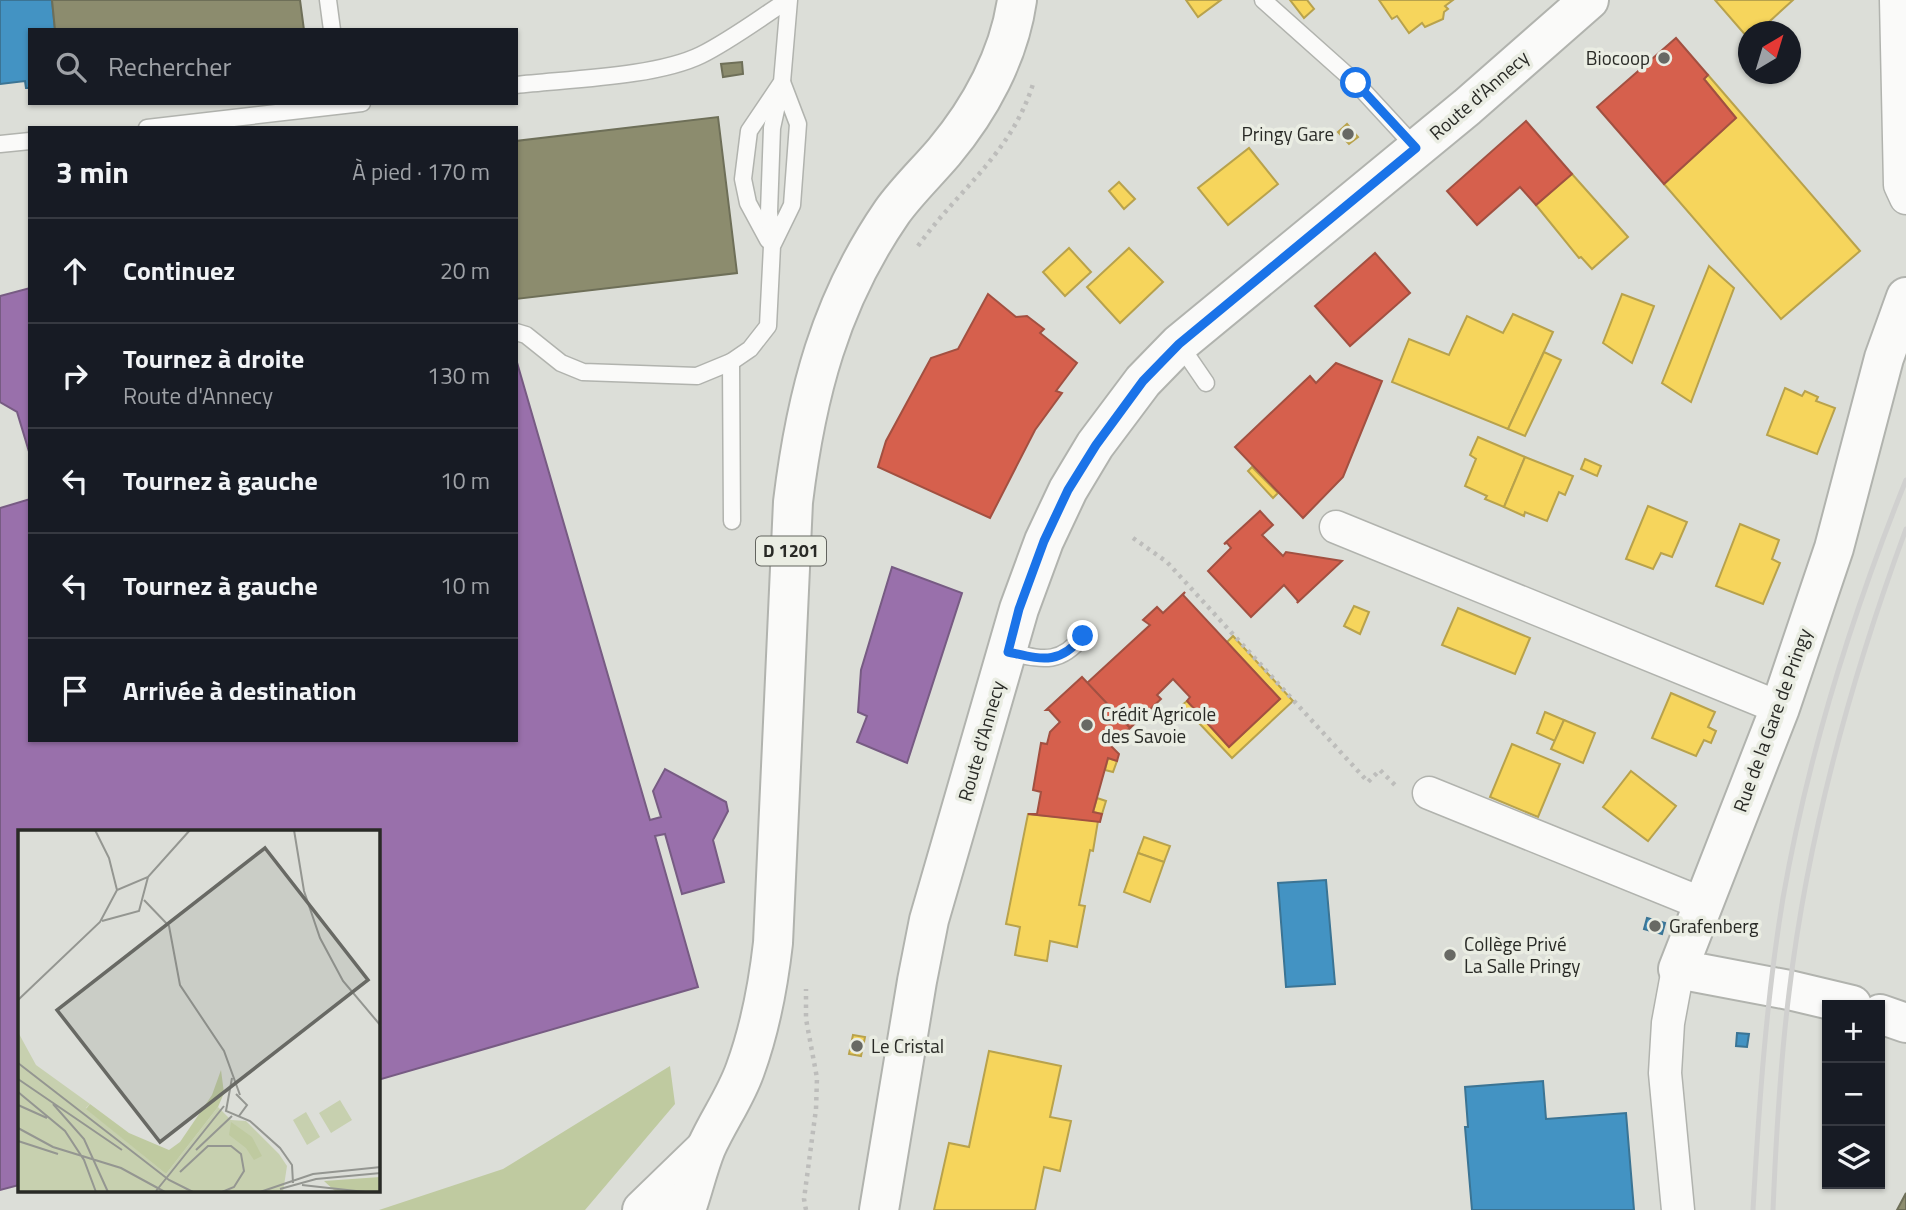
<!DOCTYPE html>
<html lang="fr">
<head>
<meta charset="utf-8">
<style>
  :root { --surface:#171b24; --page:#242831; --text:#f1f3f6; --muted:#9ea1a6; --line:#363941 }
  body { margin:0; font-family:"Titillium Web",sans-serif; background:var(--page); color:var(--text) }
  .controls { position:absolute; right:21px; bottom:21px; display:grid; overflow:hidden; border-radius:0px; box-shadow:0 2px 5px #0004 }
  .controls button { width:63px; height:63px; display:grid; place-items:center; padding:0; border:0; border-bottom:2px solid var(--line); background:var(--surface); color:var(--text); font:35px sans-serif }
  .compass { position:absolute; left:1738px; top:21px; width:63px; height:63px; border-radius:50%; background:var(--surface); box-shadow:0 2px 5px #0004; rotate:38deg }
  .stop { position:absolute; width:21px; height:21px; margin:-16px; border:5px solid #1a73e8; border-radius:50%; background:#fff }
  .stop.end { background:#1a73e8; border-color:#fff; box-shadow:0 2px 7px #0008 }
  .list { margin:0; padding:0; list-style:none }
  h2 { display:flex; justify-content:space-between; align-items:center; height:91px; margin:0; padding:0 28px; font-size:30px }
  h2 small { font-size:23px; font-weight:400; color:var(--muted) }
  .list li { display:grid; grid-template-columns:46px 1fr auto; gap:21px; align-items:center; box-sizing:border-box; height:105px; padding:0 28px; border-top:2px solid var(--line) }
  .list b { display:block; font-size:26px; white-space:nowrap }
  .list p { margin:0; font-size:23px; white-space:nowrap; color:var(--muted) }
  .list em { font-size:23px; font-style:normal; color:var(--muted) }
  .icon { flex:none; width:38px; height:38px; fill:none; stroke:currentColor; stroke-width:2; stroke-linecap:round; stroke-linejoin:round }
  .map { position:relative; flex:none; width:1906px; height:1210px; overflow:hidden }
  .search { position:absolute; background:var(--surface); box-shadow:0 2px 5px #0004; left:28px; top:28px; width:490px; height:77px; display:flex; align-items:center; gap:18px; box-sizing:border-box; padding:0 24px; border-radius:0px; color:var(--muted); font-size:26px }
  .panel { position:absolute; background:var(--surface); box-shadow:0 2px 5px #0004; left:28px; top:126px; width:490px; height:616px; border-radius:0px }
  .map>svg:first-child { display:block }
</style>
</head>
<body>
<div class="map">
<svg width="1906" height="1210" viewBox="0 0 1906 1210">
  <rect width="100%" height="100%" fill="#dcded8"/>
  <polygon fill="#bfcaa0" points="670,1066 675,1104 585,1210 379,1210 503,1169"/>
  <g fill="#f6d55c" stroke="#b8a24c" stroke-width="2">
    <polygon points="1186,0 1221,0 1198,17"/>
    <polygon points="1290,0 1307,0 1314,9 1304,18"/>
    <polygon points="1379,0 1453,0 1445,6 1448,9 1444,12 1443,19 1425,27 1422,23 1409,33 1397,16 1392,19"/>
    <polygon points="1715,0 1793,0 1758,32 1748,32 1748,38"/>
    <polygon points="1708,75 1860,251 1781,319 1664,184 1736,118 1704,79"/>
    <polygon points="1347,124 1358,137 1349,144 1338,132"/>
    <polygon points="1249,148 1278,184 1228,225 1198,188"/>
    <polygon points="1572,174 1628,237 1592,269 1581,257 1579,258 1536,205"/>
    <polygon points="1119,182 1135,199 1124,209 1109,191"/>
    <polygon points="1069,248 1091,272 1065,296 1043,272"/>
    <polygon points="1129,248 1163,282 1120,323 1087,287"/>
    <polygon points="1709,266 1734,288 1691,402 1662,383"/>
    <polygon points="1622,294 1654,306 1632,363 1603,343"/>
    <polygon points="1513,314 1553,332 1508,429 1392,382 1409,339 1449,355 1467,316 1503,333"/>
    <polygon points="1544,352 1561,360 1525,436 1508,429"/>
    <polygon points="1785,388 1802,396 1805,391 1818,397 1816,401 1835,408 1817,454 1767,435"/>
    <polygon points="1478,437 1525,457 1504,507 1485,499 1487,496 1465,486 1476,459 1470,455"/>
    <polygon points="1525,457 1573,476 1565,495 1559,492 1547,521 1525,512 1524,516 1504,507"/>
    <polygon points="1585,459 1601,466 1597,476 1581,469"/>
    <polygon points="1252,467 1278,493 1273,498 1248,471"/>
    <polygon points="1648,506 1687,522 1672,557 1661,553 1653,569 1626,559"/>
    <polygon points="1740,524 1779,540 1772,559 1780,563 1763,604 1716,586"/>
    <polygon points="1354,606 1369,612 1360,634 1344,626"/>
    <polygon points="1458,608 1530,638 1515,674 1442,645"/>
    <polygon points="1233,636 1293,701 1232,758 1182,705 1187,701 1229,747 1280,699 1227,642"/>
    <polygon points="1671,693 1715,712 1708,727 1716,731 1711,743 1704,740 1696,756 1652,738"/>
    <polygon points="1545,712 1564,720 1555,741 1537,733"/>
    <polygon points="1564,720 1595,733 1583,763 1551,749"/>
    <polygon points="1512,744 1560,764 1538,817 1490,797"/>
    <polygon points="1108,758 1117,761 1113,772 1105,770"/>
    <polygon points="1631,771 1676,806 1648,841 1603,807"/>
    <polygon points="1097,798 1106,801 1102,814 1093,812"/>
    <polygon points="1028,814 1098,821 1093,851 1090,850 1079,905 1085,906 1077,947 1050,941 1047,961 1015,955 1020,927 1006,924"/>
    <polygon points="1144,837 1170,846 1164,862 1138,853"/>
    <polygon points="1138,853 1164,862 1150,902 1124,892"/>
    <polygon points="853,1035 865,1037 861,1056 849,1054"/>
    <polygon points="989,1051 1061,1066 1050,1117 1071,1121 1060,1171 1044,1167 1035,1210 934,1210 949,1143 969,1147"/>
  </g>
  <g fill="#d6604d" stroke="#a25041" stroke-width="2">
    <polygon points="1676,38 1708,75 1704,79 1736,118 1664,184 1597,107"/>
    <polygon points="1526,121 1572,174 1536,205 1520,187 1477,225 1447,191"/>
    <polygon points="1375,253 1410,293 1350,346 1315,306"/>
    <polygon points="988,294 1016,317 1027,316 1044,329 1040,333 1077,363 1056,391 1062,393 1035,430 990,518 878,467 886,441 931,358 958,349"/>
    <polygon points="1336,363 1382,381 1343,477 1303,518 1235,447 1310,376 1316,383"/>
    <polygon points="1260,511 1273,525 1262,535 1283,556 1286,552 1342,561 1297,603 1298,601 1284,585 1251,617 1208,571 1231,548 1227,543 1224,544"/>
    <polygon points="1185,592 1183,595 1280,699 1229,747 1187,701 1190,697 1173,679 1157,695 1161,699 1130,728 1087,683 1150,625 1143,620 1157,607 1163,613"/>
    <polygon points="1082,677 1130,728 1111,746 1119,754 1117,761 1108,758 1093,812 1102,814 1100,822 1028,814 1037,814 1041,792 1033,790 1041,743 1047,744 1050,732 1060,722 1049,710 1046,710"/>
  </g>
  <g fill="#9970ab" stroke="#775b83" stroke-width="2">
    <polygon points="30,288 30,455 17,412 0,402 0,296"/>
    <polygon points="516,359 650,820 661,817 653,791 665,769 726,802 728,811 713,840 724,882 682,894 665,834 655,836 698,987 378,1080 378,832 19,832 19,1185 0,1190 0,508 30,499 30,740 516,740"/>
    <polygon points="892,567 962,593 907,763 857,742 867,716 858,712 861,670"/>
  </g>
  <g fill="#4393c3" stroke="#3b7494" stroke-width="2">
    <polygon points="0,0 52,0 55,30 30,30 30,88 26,88 25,81 0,84"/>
    <polygon points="1326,880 1335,984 1286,987 1278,883"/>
    <polygon points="1647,918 1665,923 1662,934 1644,929"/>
    <polygon points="1737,1033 1749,1034 1747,1047 1736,1046"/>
    <polygon points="1543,1081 1546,1119 1626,1113 1634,1210 1472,1210 1465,1127 1468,1127 1465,1087"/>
  </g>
  <g fill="#8c8c6e" stroke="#6e6f58" stroke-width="2">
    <polygon points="52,0 300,0 304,30 55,30"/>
    <polygon points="742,62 743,74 723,77 721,64"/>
    <polygon points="718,117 737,273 516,299 516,141"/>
    <polygon points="1906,1193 1906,1210 1897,1210"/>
  </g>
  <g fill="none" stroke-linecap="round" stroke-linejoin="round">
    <defs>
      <g id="lane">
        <polyline points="328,0 332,30"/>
        <polyline points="1263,0 1356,83 1416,148"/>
        <path d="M 516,85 C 569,79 656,77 701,55 C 731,40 760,18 788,0"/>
        <polyline points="147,128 362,103"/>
        <polyline points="0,144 30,141"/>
        <polyline points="768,240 748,203 743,179 749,131 782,82 789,0"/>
        <polyline points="516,332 526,335 561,363 583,372 697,376 731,362 750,349 768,326 772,246 769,212 772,128 782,82 798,124 792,205 772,246"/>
        <polyline points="1180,345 1206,383"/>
        <polyline points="731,362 732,521"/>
        <path d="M 1008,652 C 1041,659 1059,666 1083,636"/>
      </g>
      <g id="street">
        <polyline points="1896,0 1900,185 1906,198"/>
        <polyline points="1336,527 1780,708"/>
        <polyline points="1429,793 1703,904"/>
        <polyline points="1678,1210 1665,1073 1668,1023 1678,969"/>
      </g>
      <g id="secondary">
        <polyline points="1852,1005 1789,990 1678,969 1780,708 1834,548 1884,358 1906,297"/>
        <polyline points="1880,1014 1906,1023"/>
        <polyline points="879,1210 917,981 929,920 1019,609 1044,541 1068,490 1095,445 1143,381 1179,344 1467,107 1589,0"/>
      </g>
      <g id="primary">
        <polyline points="642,1210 705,1149"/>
        <path d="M 686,1210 C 693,1190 698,1168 706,1148 C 718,1121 735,1098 745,1070 C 760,1029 768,987 773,943 L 793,502 C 806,395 830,302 892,212 C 907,191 927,172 944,152 C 980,109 1009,56 1017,0"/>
      </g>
    </defs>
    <use href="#lane" stroke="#b1b3ae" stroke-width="19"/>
    <use href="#street" stroke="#b1b3ae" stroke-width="35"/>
    <use href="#secondary" stroke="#b1b3ae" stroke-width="42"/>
    <use href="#primary" stroke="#b1b3ae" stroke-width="42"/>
    <g stroke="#bdbdbb" stroke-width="4.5" stroke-dasharray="3.5 5" stroke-linecap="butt">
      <path d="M 918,246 C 958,190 1011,154 1033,84"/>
      <polyline points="1133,538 1167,562 1368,782 1380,770 1398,788"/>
      <polyline points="806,1210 804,1199 816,1109 817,1078 806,1019 806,989"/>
    </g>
    <use href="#lane" stroke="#fafaf9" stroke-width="16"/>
    <use href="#street" stroke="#fafaf9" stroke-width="32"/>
    <use href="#secondary" stroke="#fafaf9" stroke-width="38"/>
    <use href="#primary" stroke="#fafaf9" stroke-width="38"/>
    <g stroke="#d0d0cf" stroke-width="5">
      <path d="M 1753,1210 C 1759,1105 1766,1001 1783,898 C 1808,755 1852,614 1906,480"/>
      <path d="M 1773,1210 C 1776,1137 1780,1065 1789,993 C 1808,834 1851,678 1906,529"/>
    </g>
  </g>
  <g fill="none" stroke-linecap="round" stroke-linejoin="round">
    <path stroke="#1a73e8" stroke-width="9" d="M 1083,636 C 1059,666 1041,659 1008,652 L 1019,609 L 1044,541 L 1068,490 L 1096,445 L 1143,381 L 1179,344 L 1416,148 L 1356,83"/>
  </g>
  <g fill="#686964" stroke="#eaede3" stroke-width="2.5">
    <circle cx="1664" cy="58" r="7"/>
    <circle cx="1348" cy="134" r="7"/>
    <circle cx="1087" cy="725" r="7"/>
    <circle cx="1655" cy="926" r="7"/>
    <circle cx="1450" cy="955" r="7"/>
    <circle cx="857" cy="1046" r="7"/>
  </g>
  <g text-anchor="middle" stroke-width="7" stroke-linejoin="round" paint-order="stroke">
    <rect fill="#eaede3" stroke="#63645f" stroke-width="2" x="756" y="536.5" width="70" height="29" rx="5"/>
    <g font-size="18" font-weight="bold" fill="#292a26">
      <text x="791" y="557">D 1201</text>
    </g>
    <g font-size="19" fill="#292a26" stroke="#eaede3" text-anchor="start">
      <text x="1650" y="65" text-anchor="end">Biocoop</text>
      <text x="1334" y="141" text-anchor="end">Pringy Gare</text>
      <text x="1101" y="721">Crédit Agricole<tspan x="1101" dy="22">des Savoie</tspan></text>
      <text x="1669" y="933">Grafenberg</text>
      <text x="1464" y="951">Collège Privé<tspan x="1464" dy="22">La Salle Pringy</tspan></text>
      <text x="871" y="1053">Le Cristal</text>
    </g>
    <g font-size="19" fill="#292a26" stroke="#eaede3">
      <text transform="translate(1479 95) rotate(-41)" y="7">Route d'Annecy</text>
      <text transform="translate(1772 720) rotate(-70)" y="7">Rue de la Gare de Pringy</text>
      <text transform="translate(981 741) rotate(-74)" y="7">Route d'Annecy</text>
    </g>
  </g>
  <g transform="translate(18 830)">
    <rect width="362" height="362" fill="#dcded8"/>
    <path d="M 0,202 L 18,235 L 72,274 L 68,278 L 148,344 L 200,277 L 213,290 L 228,291 L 261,324 L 269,336 L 265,362 L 0,362 ZM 322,270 L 334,290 L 313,303 L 301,283 ZM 288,282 L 302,307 L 289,315 L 275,290 Z" fill="#c7d0af"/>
    <path d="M 203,240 L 206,263 L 200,277 L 148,344 L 68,279 L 72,274 L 111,303 L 151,320 L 162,312 L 194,265 ZM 213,292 L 234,307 L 244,326 L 236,330 L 228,318 L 211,305 ZM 362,347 L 362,362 L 318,362 L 306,351 Z" fill="#bfcaa0"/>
    <path fill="none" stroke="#949691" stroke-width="2" d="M 77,0 L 91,28 L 99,60M 276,0 L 286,61 L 302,108 L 325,151 L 363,196M 126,70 L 151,96 L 162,155 L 206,221 L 222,265M 84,91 L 121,81 L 130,47M 0,170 L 82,92 L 99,60 L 130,47 L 172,0M 0,233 L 151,350 L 175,362M 214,248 L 208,281 L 232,291 L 262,318 L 274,335 L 275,353M 0,249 L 104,320M 0,262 L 47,301 L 66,330 L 78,362M 218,264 L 229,275 L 221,286M 35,274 L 66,309 L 90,362M 0,275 L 29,288M 0,298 L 35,317 L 103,338 L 147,362M 0,311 L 40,324M 178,320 L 214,286M 162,342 L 190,316 L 213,316 L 223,324 L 226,341 L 216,357 L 204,362M 284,355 L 347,362M 262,359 L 298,349 L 363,343M 138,361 L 206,276M 242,362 L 295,344 L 363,337"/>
    <path fill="#686964" fill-opacity="0.15" stroke="#686964" stroke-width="3.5" d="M 247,18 L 350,150 L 142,312 L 39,180 Z"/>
    <rect width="362" height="362" fill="none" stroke="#292a26" stroke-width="3.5"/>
  </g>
</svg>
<div class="controls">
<button>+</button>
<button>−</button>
<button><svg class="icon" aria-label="layers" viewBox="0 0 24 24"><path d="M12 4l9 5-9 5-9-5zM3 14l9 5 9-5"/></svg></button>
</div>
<svg class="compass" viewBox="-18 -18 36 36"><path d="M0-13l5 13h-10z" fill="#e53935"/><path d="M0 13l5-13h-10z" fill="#9ea1a6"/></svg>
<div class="stop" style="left:1356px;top:83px"></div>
<div class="stop end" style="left:1083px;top:636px"></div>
<div class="search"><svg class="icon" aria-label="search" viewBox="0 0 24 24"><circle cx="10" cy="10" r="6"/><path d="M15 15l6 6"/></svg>Rechercher</div>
<section class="panel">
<h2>3 min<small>À pied · 170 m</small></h2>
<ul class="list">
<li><svg class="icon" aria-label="ahead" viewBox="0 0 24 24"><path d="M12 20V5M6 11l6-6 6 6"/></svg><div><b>Continuez</b></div><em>20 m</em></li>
<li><svg class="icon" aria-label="right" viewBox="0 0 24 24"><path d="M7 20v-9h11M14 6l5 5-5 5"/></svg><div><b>Tournez à droite</b><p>Route d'Annecy</p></div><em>130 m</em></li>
<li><svg class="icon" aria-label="left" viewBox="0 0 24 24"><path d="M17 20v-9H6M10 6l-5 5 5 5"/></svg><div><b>Tournez à gauche</b></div><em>10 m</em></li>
<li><svg class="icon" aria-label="left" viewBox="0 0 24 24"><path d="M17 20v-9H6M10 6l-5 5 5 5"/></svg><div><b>Tournez à gauche</b></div><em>10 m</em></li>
<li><svg class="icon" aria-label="arrive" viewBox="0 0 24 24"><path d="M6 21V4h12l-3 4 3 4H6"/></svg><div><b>Arrivée à destination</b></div></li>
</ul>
</section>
</div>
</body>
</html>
